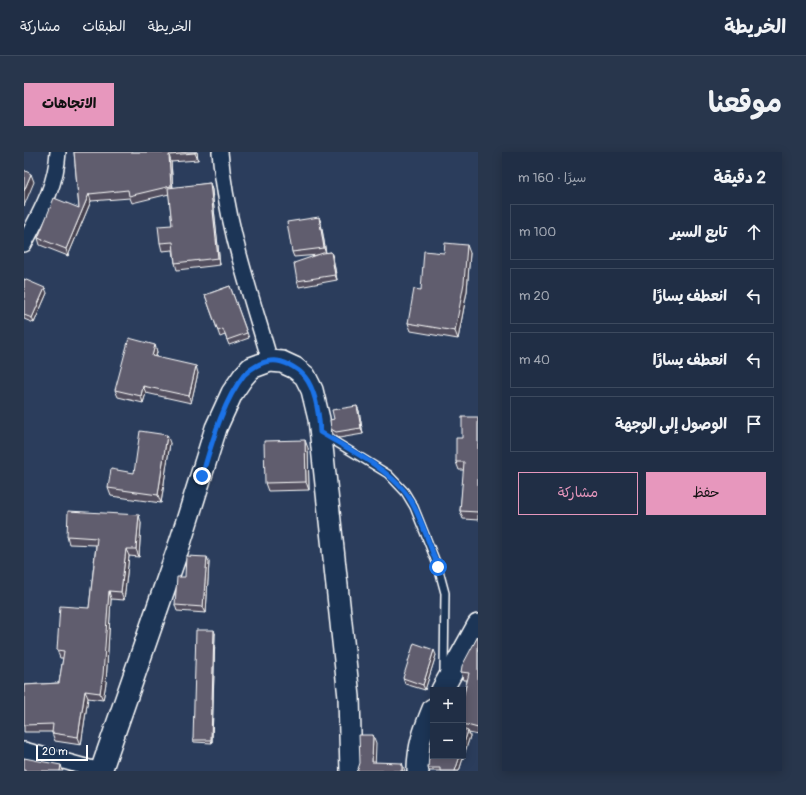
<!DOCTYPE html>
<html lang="ar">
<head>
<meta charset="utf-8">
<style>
  :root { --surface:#202e45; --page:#28364c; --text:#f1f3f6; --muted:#a2a8b3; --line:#3d4a5e; --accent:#e797bd }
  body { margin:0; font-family:Pangolin,"Playpen Sans Arabic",sans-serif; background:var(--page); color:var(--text); direction:rtl }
  .controls { position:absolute; right:12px; bottom:12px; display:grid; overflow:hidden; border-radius:0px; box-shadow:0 2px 10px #0003 }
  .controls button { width:36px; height:36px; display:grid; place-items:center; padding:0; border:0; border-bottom:1px solid var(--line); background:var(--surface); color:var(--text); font:20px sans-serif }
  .scale { position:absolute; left:12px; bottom:10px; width:52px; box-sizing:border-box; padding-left:4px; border:2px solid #fff; border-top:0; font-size:11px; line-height:14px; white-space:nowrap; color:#fff; -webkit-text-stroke:3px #1d3557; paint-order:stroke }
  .stop { position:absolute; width:12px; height:12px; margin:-9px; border:3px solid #1a73e8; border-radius:50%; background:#fff }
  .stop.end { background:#1a73e8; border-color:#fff; box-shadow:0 1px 4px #0008 }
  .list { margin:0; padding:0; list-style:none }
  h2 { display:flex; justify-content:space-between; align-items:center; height:52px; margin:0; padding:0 16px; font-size:17px }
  h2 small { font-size:13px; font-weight:400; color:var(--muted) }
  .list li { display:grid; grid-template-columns:26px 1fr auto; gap:12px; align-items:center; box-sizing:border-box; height:56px; margin:0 8px 8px; padding:0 8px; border:1px solid var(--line); border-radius:0px }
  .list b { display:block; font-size:15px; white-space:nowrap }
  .list em { font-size:13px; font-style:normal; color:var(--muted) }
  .actions { display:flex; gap:8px; padding:12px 16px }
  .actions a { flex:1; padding:9px 0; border:1px solid var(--accent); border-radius:0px; text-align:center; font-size:14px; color:var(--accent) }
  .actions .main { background:var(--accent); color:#111 }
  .icon { flex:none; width:22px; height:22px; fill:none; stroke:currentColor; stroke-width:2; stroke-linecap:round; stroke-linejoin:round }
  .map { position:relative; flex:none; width:454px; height:619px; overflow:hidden; direction:ltr; border-radius:0px }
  header { display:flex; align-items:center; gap:24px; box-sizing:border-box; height:56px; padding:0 20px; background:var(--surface); border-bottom:1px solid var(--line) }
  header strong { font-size:19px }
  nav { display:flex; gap:22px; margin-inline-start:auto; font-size:14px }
  .intro { display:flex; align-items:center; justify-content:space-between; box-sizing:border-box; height:96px; padding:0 24px }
  h1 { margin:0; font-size:28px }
  .button { padding:10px 18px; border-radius:0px; background:var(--accent); color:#111; font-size:14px; font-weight:700 }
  main { display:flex; gap:24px; padding:0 24px }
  aside { flex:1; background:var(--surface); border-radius:0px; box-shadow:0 2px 10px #0003 }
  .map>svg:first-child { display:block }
</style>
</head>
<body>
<header>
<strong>الخريطة</strong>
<nav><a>الخريطة</a><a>الطبقات</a><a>مشاركة</a></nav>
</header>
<div class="intro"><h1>موقعنا</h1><a class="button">الاتجاهات</a></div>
<main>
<aside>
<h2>2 دقيقة<small>سيرًا · 160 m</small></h2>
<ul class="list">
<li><svg class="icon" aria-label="ahead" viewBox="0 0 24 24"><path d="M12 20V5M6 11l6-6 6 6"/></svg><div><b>تابع السير</b></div><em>100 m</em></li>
<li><svg class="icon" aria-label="left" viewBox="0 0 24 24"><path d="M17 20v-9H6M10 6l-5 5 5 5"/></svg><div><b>انعطف يسارًا</b></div><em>20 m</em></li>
<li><svg class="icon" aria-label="left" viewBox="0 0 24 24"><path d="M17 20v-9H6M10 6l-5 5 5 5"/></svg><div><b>انعطف يسارًا</b></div><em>40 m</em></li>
<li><svg class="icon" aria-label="arrive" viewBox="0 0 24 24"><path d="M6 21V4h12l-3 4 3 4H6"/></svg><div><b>الوصول إلى الوجهة</b></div></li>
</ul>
<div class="actions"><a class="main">حفظ</a><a>مشاركة</a></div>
</aside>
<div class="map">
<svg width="454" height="619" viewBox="0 0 454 619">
  <rect width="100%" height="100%" fill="#2b3d5c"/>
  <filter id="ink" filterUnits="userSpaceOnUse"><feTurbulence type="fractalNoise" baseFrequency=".025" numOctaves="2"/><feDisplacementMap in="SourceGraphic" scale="8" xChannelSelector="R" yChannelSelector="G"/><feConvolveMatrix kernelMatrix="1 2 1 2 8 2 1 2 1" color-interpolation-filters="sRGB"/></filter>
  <g filter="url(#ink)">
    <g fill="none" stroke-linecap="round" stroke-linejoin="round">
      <defs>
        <polyline id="lane" points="300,283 364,322 381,340 390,355 414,415 421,441 420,520"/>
        <g id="street">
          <path d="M 196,0 C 202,72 226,140 246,209"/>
          <path d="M 0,92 C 16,61 32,35 34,0"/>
          <polyline points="0,598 76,619"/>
        </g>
        <g id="secondary">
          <polyline points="418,538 454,473"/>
          <polyline points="77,619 157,388 192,276 208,241 219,225 227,216 246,209 258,210 271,216 281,224 288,238 295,267 325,545 327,619"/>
          <path d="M 394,619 C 394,595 400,579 409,557"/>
        </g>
      </defs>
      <use href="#lane" stroke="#fff" stroke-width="10"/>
      <use href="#street" stroke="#fff" stroke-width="18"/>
      <use href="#secondary" stroke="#fff" stroke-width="24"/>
      <use href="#lane" stroke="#1d3557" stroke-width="7"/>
      <use href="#street" stroke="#1d3557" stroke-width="15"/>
      <use href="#secondary" stroke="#1d3557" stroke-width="21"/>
    </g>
    <g fill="#53505f" stroke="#fff">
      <polygon points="50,0 173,0 174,8 147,10 149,36 186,31 188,38 196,113 153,118 151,111 149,98 138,99 136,91 148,73 145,42 108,51 106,46 67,49 44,104 16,93 14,86 55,56"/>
      <polygon points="295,65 297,71 302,101 307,100 309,106 313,128 275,135 273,129 295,103 270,105 268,100"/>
      <polygon points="420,101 446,101 443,139 434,187 387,179 384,171 397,138"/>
      <polygon points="0,127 23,141 10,171 0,167"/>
      <polygon points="206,134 225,186 205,193 201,183 196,185 181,143"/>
      <polygon points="131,193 133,200 132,205 174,221 167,251 122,241 119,251 94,245 91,238"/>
      <polygon points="333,254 335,259 339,282 315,286 309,282 307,277 310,267"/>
      <polygon points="454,265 454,368 439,367 436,359 440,318 435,318 432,310 438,286"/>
      <polygon points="146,291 137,351 87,344 84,336 110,321"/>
      <polygon points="284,296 285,338 244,339 241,331"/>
      <polygon points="117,371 115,405 105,404 100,448 87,447 82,531 79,548 64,546 57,593 31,589 28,581 28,580 0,580 0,533 35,531 39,506 36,506 33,498 65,456 72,393 45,392 43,384"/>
      <polygon points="185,410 182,461 153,459 151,453 161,425"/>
      <polygon points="191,481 188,591 170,590 169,588"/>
      <polygon points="454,484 454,583 445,581 446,584 435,619 405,619 404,616 439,604 439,546 443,528 439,528 437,520"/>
      <polygon points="412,503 401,538 381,532 379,526"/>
    </g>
    <g fill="#44414d" stroke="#fff">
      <polygon points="171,0 173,0 174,8 171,1"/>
      <polygon points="145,3 147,10 149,41 147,34"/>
      <polygon points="7,22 10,30 0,54 0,39"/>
      <polygon points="186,31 188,38 196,113 194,106"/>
      <polygon points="65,42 67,49 44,104 42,97"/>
      <polygon points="295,65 297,71 302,102 300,96"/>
      <polygon points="443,93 446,101 443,139 434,187 431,179"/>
      <polygon points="307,100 309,106 313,128 311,123"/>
      <polygon points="21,136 23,141 10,171 8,166"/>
      <polygon points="131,193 133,200 130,211 128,204"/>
      <polygon points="172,214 174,221 167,251 165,244"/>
      <polygon points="119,234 122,241 119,251 117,244"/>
      <polygon points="333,254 335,259 339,282 337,276"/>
      <polygon points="143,283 146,291 137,351 134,343"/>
      <polygon points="281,288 284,296 285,338 282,330"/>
      <polygon points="115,363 117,371 115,405 112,397"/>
      <polygon points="102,397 105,404 100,448 97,440"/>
      <polygon points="183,405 185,410 182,461 179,455"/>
      <polygon points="85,439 87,447 82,531 79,548 76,541"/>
      <polygon points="190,478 191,481 188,591 187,588"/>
      <polygon points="410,498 412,503 401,538 399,533"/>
      <polygon points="61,539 64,546 57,593 54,585"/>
      <polygon points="444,579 446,584 435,619 431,619 436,604 439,604 439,594"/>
      <polygon points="349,583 352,591 351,618 348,610"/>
      <polygon points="378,611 381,619 378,619"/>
      <polygon points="37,613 39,619 36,619"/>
    </g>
    <g fill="#615d6e" stroke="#fff">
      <polygon points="50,0 171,0 171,1 145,3 147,34 105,44 104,38 65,42 42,97 14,86 30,46 55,56"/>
      <polygon points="0,18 7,22 0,39"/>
      <polygon points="186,31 194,106 151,111 149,90 136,91 134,74 148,73 144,36"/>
      <polygon points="295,65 300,96 268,100 263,70"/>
      <polygon points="421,91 443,93 440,131 431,179 384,171 390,137 397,138 400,99 420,101"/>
      <polygon points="307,100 311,123 273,129 270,111 299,101"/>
      <polygon points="0,127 21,136 8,166 0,163"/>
      <polygon points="206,134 223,181 203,188 199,177 194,179 181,143"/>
      <polygon points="105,186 131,193 128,204 172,214 165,244 119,234 117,244 91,238"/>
      <polygon points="333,254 337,276 312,280 307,277 306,268 310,267 308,258"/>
      <polygon points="438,265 454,265 454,360 436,359 440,310 432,310 432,286 438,286"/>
      <polygon points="116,279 143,283 134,343 84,336 87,317 110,321"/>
      <polygon points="281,288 282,330 241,331 240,289"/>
      <polygon points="44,359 115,363 112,397 102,397 97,440 85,439 79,523 76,541 61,539 54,585 28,581 29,572 0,573 0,533 35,531 40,499 33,498 36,454 65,456 73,386 43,384"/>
      <polygon points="162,404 183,405 179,455 151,453 153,425 161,425"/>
      <polygon points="172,478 190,478 187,588 169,588"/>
      <polygon points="454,484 454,576 439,572 439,546 445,521 437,520 438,514"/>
      <polygon points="390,491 410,498 399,533 379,526"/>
      <polygon points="439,577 444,579 439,594"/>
      <polygon points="409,582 409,604 436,604 431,619 416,619 416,616 404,616 406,592"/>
      <polygon points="335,583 349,583 348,610 378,611 378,619 332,619 334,617 336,611"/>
      <polygon points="0,606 37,613 36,619 0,619"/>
    </g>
  </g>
  <g fill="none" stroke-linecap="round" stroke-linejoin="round" filter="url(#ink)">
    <path stroke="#1a73e8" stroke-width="5" d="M 178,324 C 188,291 198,251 220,223 C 226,217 237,210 246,209 C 258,207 274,216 281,225 C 292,239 295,262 296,280 C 324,297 360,314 381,340 C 394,356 406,394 414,415"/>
  </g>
</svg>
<div class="controls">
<button>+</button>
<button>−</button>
</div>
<div class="scale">20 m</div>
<div class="stop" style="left:414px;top:415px"></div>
<div class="stop end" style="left:178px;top:324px"></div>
</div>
</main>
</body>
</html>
